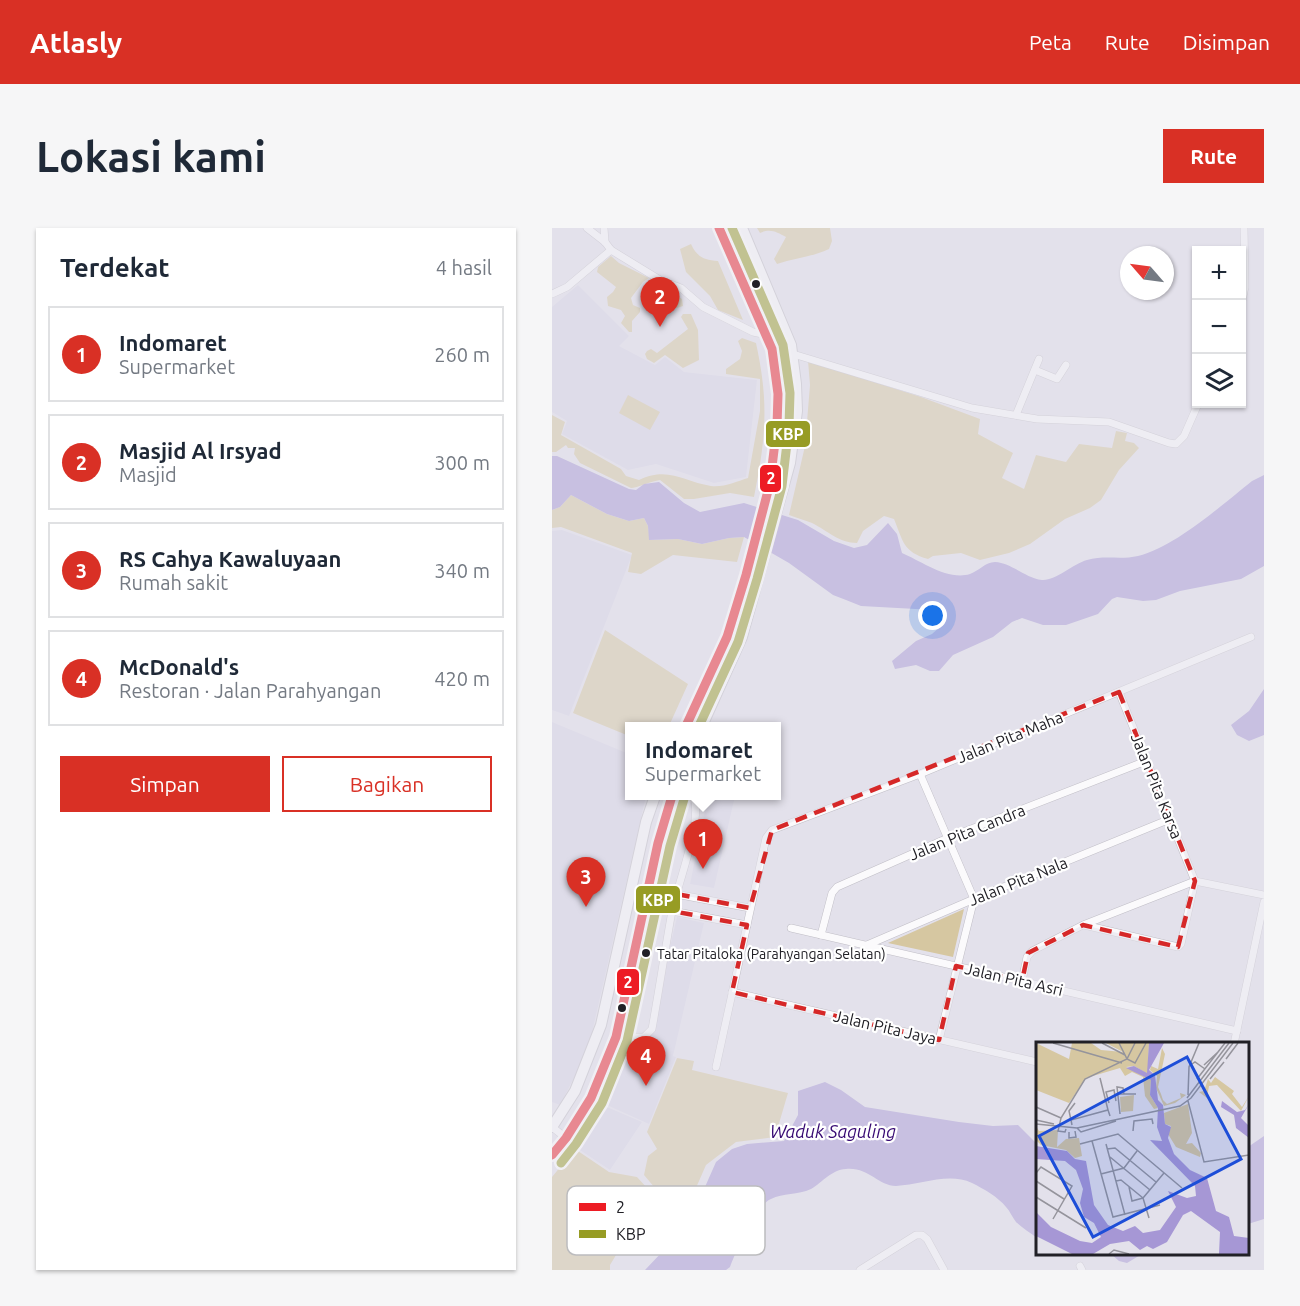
<!DOCTYPE html>
<html lang="id">
<head>
<meta charset="utf-8">
<style>
  :root { --surface:#fff; --page:#f6f6f7; --text:#1f2937; --muted:#747a83; --line:#e0e1e3; --accent:#d93025 }
  body { margin:0; font-family:Ubuntu,sans-serif; background:var(--page); color:var(--text) }
  .controls { position:absolute; right:18px; top:18px; display:grid; overflow:hidden; border-radius:0px; box-shadow:0 2px 4px #0004 }
  .controls button { width:54px; height:54px; display:grid; place-items:center; padding:0; border:0; border-bottom:2px solid var(--line); background:var(--surface); color:var(--text); font:30px sans-serif }
  .compass { position:absolute; left:568px; top:18px; width:54px; height:54px; border-radius:50%; background:var(--surface); box-shadow:0 2px 4px #0004; rotate:298deg }
  .you { position:absolute; left:381px; top:388px; width:21px; height:21px; margin:-15px; border:4px solid #fff; border-radius:50%; background:#1a73e8; box-shadow:0 0 0 9px #1a73e833 }
  .badge { display:grid; place-items:center; width:39px; height:39px; border-radius:50%; background:var(--accent); color:#fff; font-size:20px; font-weight:700 }
  .pin { position:absolute; translate:-50% -50px; filter:drop-shadow(0 2px 3px #0008) }
  .pin::after { content:''; position:absolute; top:32px; width:21px; height:18px; background:inherit; clip-path:polygon(0 0,100% 0,50% 100%) }
  .popup { position:absolute; left:73px; top:494px; width:156px; height:78px; box-sizing:border-box; display:grid; place-content:center; border-radius:0px; background:var(--surface); filter:drop-shadow(0 2px 4px #0005); font-size:20px; white-space:nowrap; color:var(--muted) }
  .popup b { font-size:22px; color:var(--text) }
  .popup::after { content:''; position:absolute; left:50%; top:100%; margin-left:-12px; border:12px solid transparent; border-top-color:var(--surface) }
  .list { margin:0; padding:0; list-style:none }
  h2 { display:flex; justify-content:space-between; align-items:center; height:78px; margin:0; padding:0 24px; font-size:26px }
  h2 small { font-size:20px; font-weight:400; color:var(--muted) }
  .list li { display:grid; grid-template-columns:39px 1fr auto; gap:18px; align-items:center; box-sizing:border-box; height:96px; margin:0 12px 12px; padding:0 12px; border:2px solid var(--line); border-radius:0px }
  .list b { display:block; font-size:22px; white-space:nowrap }
  .list p { margin:0; font-size:20px; white-space:nowrap; color:var(--muted) }
  .list em { font-size:20px; font-style:normal; color:var(--muted) }
  .actions { display:flex; gap:12px; padding:18px 24px }
  .actions a { flex:1; padding:14px 0; border:2px solid var(--accent); border-radius:0px; text-align:center; font-size:21px; color:var(--accent) }
  .actions .main { background:var(--accent); color:#fff }
  .icon { flex:none; width:33px; height:33px; fill:none; stroke:currentColor; stroke-width:2; stroke-linecap:round; stroke-linejoin:round }
  .map { position:relative; flex:none; width:712px; height:1042px; overflow:hidden; border-radius:0px }
  header { display:flex; align-items:center; gap:36px; box-sizing:border-box; height:84px; padding:0 30px; background:var(--accent); color:#fff }
  header strong { font-size:28px }
  nav { display:flex; gap:33px; margin-inline-start:auto; font-size:21px }
  .intro { display:flex; align-items:center; justify-content:space-between; box-sizing:border-box; height:144px; padding:0 36px }
  h1 { margin:0; font-size:42px }
  .button { padding:15px 27px; border-radius:0px; background:var(--accent); color:#fff; font-size:21px; font-weight:700 }
  main { display:flex; gap:36px; padding:0 36px }
  aside { flex:1; background:var(--surface); border-radius:0px; box-shadow:0 2px 4px #0004 }
  .map>svg:first-child { display:block }
</style>
</head>
<body>
<header>
<strong>Atlasly</strong>
<nav><a>Peta</a><a>Rute</a><a>Disimpan</a></nav>
</header>
<div class="intro"><h1>Lokasi kami</h1><a class="button">Rute</a></div>
<main>
<aside>
<h2>Terdekat<small>4 hasil</small></h2>
<ul class="list">
<li><span class="badge">1</span><div><b>Indomaret</b><p>Supermarket</p></div><em>260 m</em></li>
<li><span class="badge">2</span><div><b>Masjid Al Irsyad</b><p>Masjid</p></div><em>300 m</em></li>
<li><span class="badge">3</span><div><b>RS Cahya Kawaluyaan</b><p>Rumah sakit</p></div><em>340 m</em></li>
<li><span class="badge">4</span><div><b>McDonald's</b><p>Restoran · Jalan Parahyangan</p></div><em>420 m</em></li>
</ul>
<div class="actions"><a class="main">Simpan</a><a>Bagikan</a></div>
</aside>
<div class="map">
<svg width="712" height="1042" viewBox="0 0 712 1042">
  <rect width="100%" height="100%" fill="#e3e1eb"/>
  <g fill="#d8d5e7">
    <polygon points="26,57 77,108 67,118 103,137 113,129 132,144 205,152 194,249 162,255 104,236 76,242 10,206 15,193 0,184 0,79"/>
    <polygon points="10,302 80,327 17,488 0,482 0,303"/>
    <polygon points="0,494 77,526 78,568 94,568 36,822 8,877 0,874"/>
    <polygon points="156,568 183,568 162,660 138,656"/>
    <polygon points="125,689 152,695 121,828 124,829 97,896 48,874 71,819 117,828 94,822"/>
    <polygon points="48,876 90,894 58,942 22,918"/>
  </g>
  <g fill="#d6c7a1">
    <path d="M 205,0 L 278,0 L 280,13 L 277,21 C 260,29 243,30 225,36 L 222,31 L 234,9 C 225,4 218,0 208,5 Z"/>
    <path d="M 139,16 C 145,29 152,32 166,33 L 191,92 L 166,82 L 158,68 L 134,44 L 128,21 Z"/>
    <polygon points="59,28 67,35 97,50 91,54 79,70 81,77 88,80 88,84 80,93 80,104 77,104 69,95 73,88 69,82 56,78 55,69 61,64 64,59 45,44 46,39"/>
    <polygon points="110,57 130,71 131,78 125,80 112,70 99,78 91,70"/>
    <polygon points="131,86 139,86 146,102 147,132 131,140 113,127 102,135 95,131 93,126 95,123 99,121 105,125 136,101 129,89"/>
    <path d="M 190,110 L 204,115 C 217,174 214,210 202,269 L 178,265 L 142,271 L 132,271 L 108,252 C 99,253 85,260 79,260 L 28,235 L 22,226 L 23,220 L 16,220 L 14,217 L 4,224 L 0,224 L 0,187 L 13,194 L 9,207 L 69,241 L 74,248 L 87,252 C 117,238 132,254 159,258 C 170,260 186,253 196,250 L 208,183 L 208,151 L 174,146 L 174,141 L 188,131 L 190,123 L 186,113 Z"/>
    <path d="M 256,133 L 369,169 L 428,191 L 426,206 L 461,225 L 450,250 L 472,261 L 484,227 L 514,234 L 527,216 L 560,220 L 564,203 L 575,205 L 573,213 L 582,215 L 587,220 L 567,242 L 549,272 L 538,280 L 513,291 L 478,316 L 457,325 L 428,332 L 409,325 L 381,328 L 376,331 C 351,324 351,313 342,291 L 332,288 L 311,303 L 305,315 C 287,315 276,303 260,295 C 253,292 244,290 237,287 L 253,218 L 258,157 Z"/>
    <polygon points="76,167 108,184 98,202 67,185"/>
    <polygon points="19,267 55,286 77,293 92,290 96,298 98,312 126,311 150,316 177,310 192,309 185,334 121,327 89,346 76,344 80,325 9,299 0,300 0,282 8,279"/>
    <polygon points="53,402 136,456 117,498 78,498 77,508 21,485"/>
    <polygon points="412,681 401,729 336,715"/>
    <polygon points="125,830 142,833 140,842 236,865 223,909 184,914 154,937 130,992 92,947 96,928 105,921 95,904"/>
    <polygon points="23,921 57,944 85,949 118,985 78,1004 58,1037 58,1042 0,1042 0,949"/>
  </g>
  <g fill="#a697d5">
    <path d="M 0,228 L 5,228 L 77,261 L 84,262 L 92,256 L 107,254 L 132,275 L 148,284 L 192,275 L 246,292 L 282,313 L 302,320 L 315,317 L 336,295 L 345,306 L 350,325 C 369,333 396,353 418,346 C 427,343 433,334 443,334 C 460,335 473,350 490,352 C 503,353 521,336 535,332 C 552,327 569,332 586,328 C 623,319 670,277 700,253 L 712,247 L 712,338 L 689,351 L 628,363 L 604,372 L 591,373 L 565,369 L 560,371 L 546,386 L 514,397 L 491,397 L 470,390 L 460,394 L 441,409 L 401,427 L 387,443 L 378,443 L 364,437 L 343,441 L 340,433 L 364,413 L 380,406 L 389,398 L 390,392 L 382,382 L 309,378 L 294,372 L 281,367 L 237,335 L 192,309 L 177,310 L 150,316 L 126,311 L 97,312 L 96,298 L 92,290 L 77,293 L 55,286 L 19,267 L 8,279 L 0,282 Z"/>
    <polygon points="712,461 712,507 697,513 685,507 679,497 697,483"/>
    <path d="M 273,854 L 289,862 L 313,879 L 407,894 L 441,898 L 466,897 L 485,916 L 485,1010 C 479,1005 470,1000 464,994 C 460,989 458,983 454,979 C 446,969 432,961 420,955 C 396,944 369,957 344,958 C 326,958 317,939 294,941 C 279,942 271,954 259,961 C 246,967 231,965 219,971 C 204,977 184,1023 178,1039 L 174,1042 L 93,1042 L 130,1003 L 137,988 L 145,977 L 164,934 L 180,921 L 195,916 L 232,913 L 246,887 L 246,863 Z"/>
    <polygon points="712,908 712,991 696,996 696,919"/>
    <polygon points="559,1026 590,1026 575,1035 567,1033"/>
  </g>
  <g fill="none" stroke-linecap="round" stroke-linejoin="round">
    <defs>
      <g id="street">
        <polyline points="35,0 53,14 59,22 108,52 129,60 151,79 201,104 215,107"/>
        <polyline points="52,0 53,14"/>
        <polyline points="0,66 15,59 59,22"/>
        <polyline points="690,73 693,59 692,0"/>
        <polyline points="241,126 420,180 485,191 557,194 617,215 624,216 632,208 646,176"/>
        <polyline points="483,142 505,151 514,137"/>
        <polyline points="464,187 487,131"/>
        <polyline points="567,464 643,653"/>
        <polyline points="368,546 422,671 387,812"/>
        <polyline points="643,653 712,667"/>
        <polyline points="97,661 198,680"/>
        <polyline points="93,678 195,697"/>
        <polyline points="532,697 626,719 629,716 643,653"/>
        <polyline points="239,700 685,803"/>
        <polyline points="269,707 280,665 285,659 396,610 594,533"/>
        <polyline points="315,717 422,671 618,591"/>
        <polyline points="470,753 475,729 480,723 531,697 643,653"/>
        <polyline points="180,764 485,834"/>
        <path d="M 64,809 L 92,809 L 100,801 C 107,762 113,722 120,683 C 125,658 152,590 141,568"/>
        <polyline points="682,816 712,674"/>
        <polyline points="164,839 214,610 220,602 368,546 699,409"/>
        <polyline points="0,899 14,910"/>
        <polyline points="528,1038 530,1042"/>
        <polyline points="308,1042 364,1007 370,1007 375,1011 392,1042"/>
      </g>
      <g id="secondary">
        <polyline points="134,498 175,409 194,347 218,255 225,198 226,166 220,121 210,96 167,0"/>
        <polyline points="150,498 190,409 238,235 245,183 244,156 239,117 190,0"/>
        <polyline points="0,899 23,863 49,797 94,594 103,568"/>
        <polyline points="0,927 14,910 39,870 64,809 106,615 120,568"/>
      </g>
    </defs>
    <use href="#street" stroke="#c0bec6" stroke-width="8"/>
    <use href="#secondary" stroke="#c0bec6" stroke-width="12"/>
    <use href="#street" stroke="#fbfafc" stroke-width="7"/>
    <use href="#secondary" stroke="#fbfafc" stroke-width="10"/>
    <defs>
      <g id="bus-1">
        <polyline points="134,498 175,409 194,347 218,255 225,198 226,166 220,121 167,0"/>
        <polyline points="0,927 14,910 39,870 64,809 106,615 120,568"/>
      </g>
      <g id="bus-2">
        <polyline points="147,498 186,414 205,351 230,258 237,198 238,165 231,117 180,0"/>
        <polyline points="9,935 24,916 50,875 75,813 118,618 132,571"/>
      </g>
    </defs>
    <use href="#bus-1" stroke="#fff" stroke-width="14"/>
    <use href="#bus-2" stroke="#fff" stroke-width="14"/>
    <use href="#bus-1" stroke="#ed1c24" stroke-width="9"/>
    <use href="#bus-2" stroke="#979c24" stroke-width="9"/>
  </g>
  <path d="M0 0H712V1042H0ZM 567,464 L 643,653 L 626,719 L 531,697 L 476,725 L 470,753 L 404,738 L 387,812 L 180,764 L 195,697 L 120,683 L 124,666 L 198,680 L 220,602 Z" fill="#e3e1eb" fill-opacity=".55" fill-rule="evenodd"/>
  <path fill="none" stroke="#d62828" stroke-width="4.5" stroke-dasharray="12 8" stroke-linejoin="round" d="M 567,464 L 643,653 L 626,719 L 531,697 L 476,725 L 470,753 L 404,738 L 387,812 L 180,764 L 195,697 L 120,683 L 124,666 L 198,680 L 220,602 Z"/>
  <g fill="#212026" stroke="#fff" stroke-width="2">
    <circle cx="204" cy="56" r="5"/>
    <circle cx="94" cy="725" r="5"/>
    <circle cx="70" cy="780" r="5"/>
  </g>
  <g text-anchor="middle" stroke-width="4.5" stroke-linejoin="round" paint-order="stroke">
    <g font-size="14" fill="#212026" stroke="#fff" text-anchor="start">
      <text x="105" y="731">Tatar Pitaloka (Parahyangan Selatan)</text>
    </g>
    <g font-size="16" fill="#212026" stroke="#fff">
      <text transform="translate(458 509) rotate(-22)" y="6">Jalan Pita Maha</text>
      <text transform="translate(605 558) rotate(68)" y="6">Jalan Pita Karsa</text>
      <text transform="translate(415 604) rotate(-22)" y="6">Jalan Pita Candra</text>
      <text transform="translate(466 653) rotate(-22)" y="6">Jalan Pita Nala</text>
      <text transform="translate(462 751) rotate(13)" y="6">Jalan Pita Asri</text>
      <text transform="translate(333 799) rotate(13)" y="6">Jalan Pita Jaya</text>
    </g>
    <g font-size="18" font-style="italic" fill="#370a73" stroke="#fff">
      <text x="281" y="910">Waduk Saguling</text>
    </g>
  </g>
  <g transform="translate(484 814)">
    <rect width="213" height="213" fill="#e3e1eb"/>
    <path d="M 0,1 L 33,17 L 36,1 L 55,1 L 65,8 L 87,10 L 70,1 L 113,1 L 112,32 L 98,24 L 90,25 L 115,38 L 114,53 L 122,66 L 118,67 L 109,54 L 107,35 L 96,30 L 89,34 L 84,26 L 50,36 L 33,61 L 0,48 ZM 126,6 L 129,12 L 122,45 L 125,52 L 127,58 L 131,62 L 145,56 L 144,51 L 150,53 L 139,61 L 128,64 L 120,46 L 121,34 L 114,28 L 115,24 L 122,27 ZM 179,35 L 198,49 L 196,52 L 206,65 L 213,54 L 205,69 L 181,43 L 173,44 L 171,56 L 163,50 L 168,49 L 172,37 L 175,41 ZM 98,53 L 97,69 L 85,70 L 84,55 ZM 152,62 L 156,91 L 150,102 L 156,101 L 165,111 L 164,115 L 140,105 L 132,92 L 135,84 L 129,82 L 128,71 ZM 0,84 L 3,89 L 22,88 L 21,105 L 30,97 L 43,96 L 46,114 L 39,116 L 30,108 L 5,103 L 0,98 Z" fill="#d6c7a1"/>
    <path d="M 113,1 L 128,1 L 113,28 L 119,33 L 122,58 L 127,63 L 129,82 L 135,85 L 132,96 L 138,112 L 154,128 L 171,136 L 180,169 L 193,175 L 198,194 L 213,196 L 213,212 L 183,212 L 184,190 L 155,169 L 147,173 L 131,200 L 117,207 L 111,204 L 104,208 L 93,199 L 74,202 L 57,212 L 36,212 L 0,194 L 0,170 L 15,185 L 44,199 L 56,201 L 65,195 L 58,181 L 48,175 L 44,161 L 47,147 L 40,128 L 29,119 L 0,117 L 0,104 L 31,109 L 39,117 L 50,119 L 58,163 L 72,183 L 87,189 L 99,184 L 107,191 L 124,188 L 140,165 L 132,149 L 151,156 L 160,154 L 159,144 L 114,98 L 126,99 L 121,85 L 122,66 L 114,53 L 115,38 L 90,26 L 98,24 L 111,31 ZM 186,59 L 201,70 L 209,68 L 213,62 L 205,76 L 213,84 L 213,96 L 200,86 L 198,73 L 185,65 Z" fill="#a697d5"/>
    <path fill="none" stroke="#95949c" stroke-width="1.5" d="M 17,1 L 86,21M 66,1 L 89,13M 99,1 L 91,17 L 99,21 L 110,1M 190,17 L 202,1M 168,23 L 182,10M 153,24 L 159,20 L 169,27M 64,36 L 72,68M 161,37 L 189,1M 174,37 L 188,20M 82,52 L 100,52M 152,53 L 153,25 L 163,1M 151,56 L 193,1M 152,59 L 168,120 L 213,113M 73,61 L 70,50 L 78,48 L 80,59M 0,65 L 25,76M 84,72 L 81,45 L 87,46 L 88,52M 0,78 L 18,82M 35,78 L 33,69 L 39,61M 0,82 L 41,86 L 144,64 L 155,56 L 197,1M 36,83 L 35,78 L 72,68 L 74,74M 41,86 L 45,90 L 80,79M 30,87 L 29,90 L 22,89 L 25,76 L 49,37 L 91,17 L 83,1M 97,89 L 98,79 L 116,77 L 117,82M 33,90 L 33,96 L 40,95 L 39,89M 56,99 L 77,175 L 124,163M 44,102 L 82,92 L 146,146M 70,102 L 89,173M 71,107 L 79,106 L 120,140M 74,115 L 114,148M 0,131 L 5,125 L 36,144 L 17,177M 65,132 L 88,126 L 101,109M 0,139 L 28,157M 80,139 L 85,138 L 107,156M 93,145 L 96,159 L 107,156M 0,155 L 50,186M 107,156 L 128,131M 107,156 L 113,176M 73,212 L 78,208 L 93,212"/>
    <path fill="#1d4ed8" fill-opacity="0.15" stroke="#1d4ed8" stroke-width="3" d="M 151,15 L 205,117 L 57,195 L 3,94 Z"/>
    <rect width="213" height="213" fill="none" stroke="#212026" stroke-width="3"/>
  </g>
  <rect x="15" y="958" width="198" height="69" rx="9" fill="#fff" stroke="#bcbcbe" stroke-width="1.5"/>
  <rect x="27" y="975" width="27" height="8" fill="#ed1c24"/>
  <rect x="27" y="1002" width="27" height="8" fill="#979c24"/>
  <g font-size="16" fill="#212026">
    <text x="64" y="985">2</text>
    <text x="64" y="1012">KBP</text>
  </g>
  <g stroke="#fff" stroke-width="2">
    <rect x="213" y="192" width="46" height="28" rx="6" fill="#979c24"/>
    <rect x="207" y="236" width="23" height="29" rx="6" fill="#ed1c24"/>
    <rect x="83" y="657" width="46" height="29" rx="6" fill="#979c24"/>
    <rect x="64" y="740" width="24" height="28" rx="6" fill="#ed1c24"/>
  </g>
  <g font-size="16" text-anchor="middle" font-weight="bold" fill="#fff">
    <text x="236" y="212">KBP</text>
    <text x="219" y="256">2</text>
    <text x="106" y="678">KBP</text>
    <text x="76" y="760">2</text>
  </g>
</svg>
<div class="controls">
<button>+</button>
<button>−</button>
<button><svg class="icon" aria-label="layers" viewBox="0 0 24 24"><path d="M12 4l9 5-9 5-9-5zM3 14l9 5 9-5"/></svg></button>
</div>
<svg class="compass" viewBox="-18 -18 36 36"><path d="M0-13l5 13h-10z" fill="#e53935"/><path d="M0 13l5-13h-10z" fill="#747a83"/></svg>
<div class="you"></div>
<div class="pin badge" style="left:151px;top:641px">1</div>
<div class="popup"><b>Indomaret</b>Supermarket</div>
<div class="pin badge" style="left:108px;top:99px">2</div>
<div class="pin badge" style="left:34px;top:679px">3</div>
<div class="pin badge" style="left:94px;top:858px">4</div>
</div>
</main>
</body>
</html>
